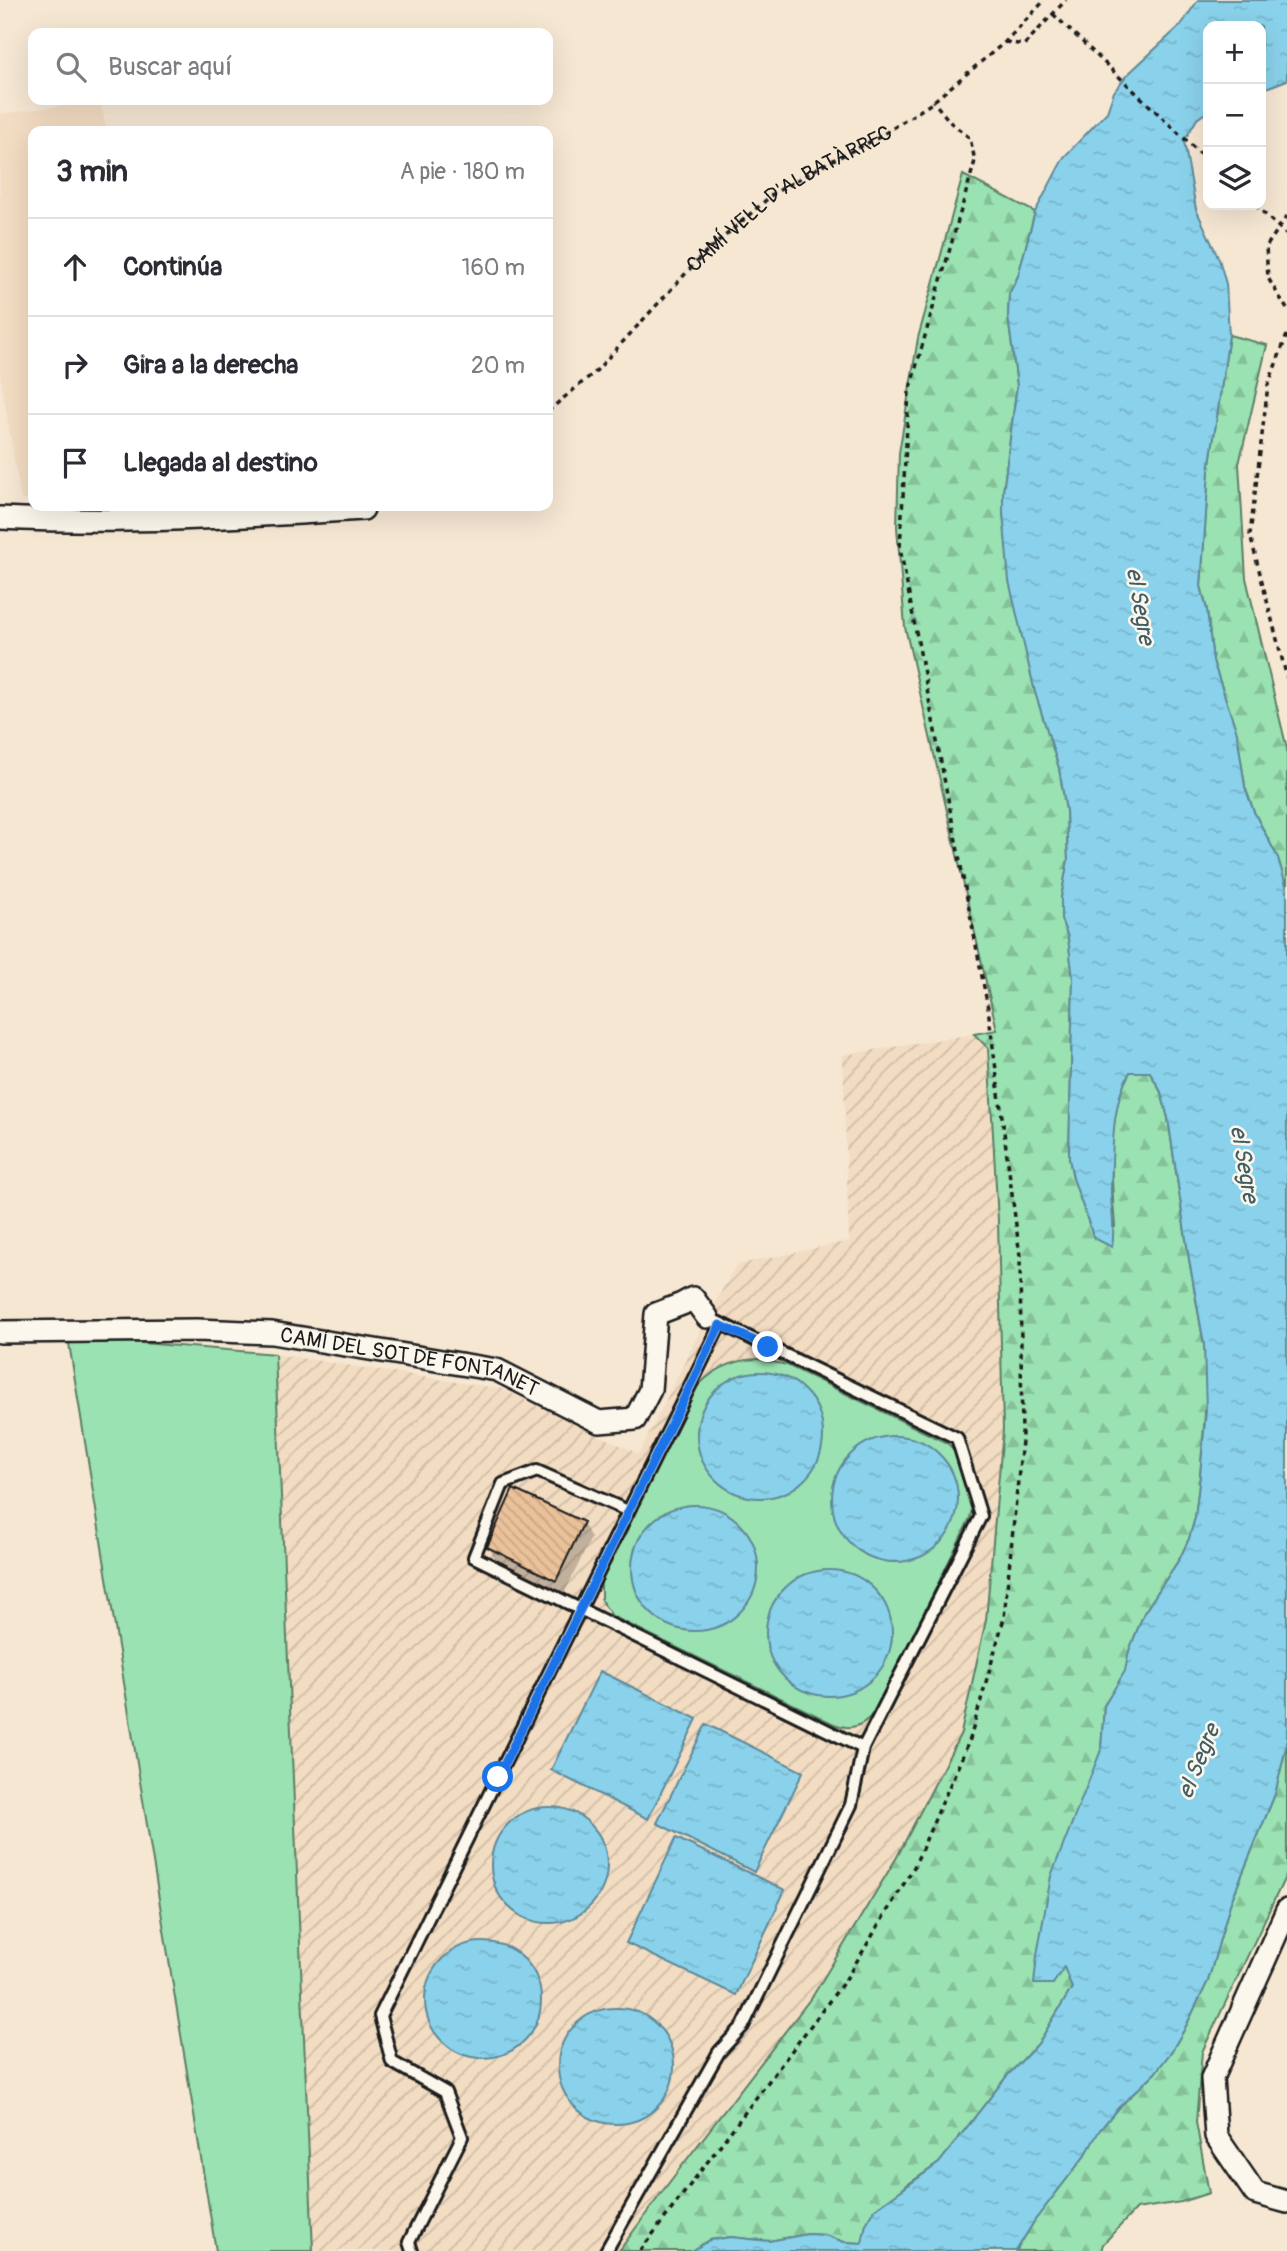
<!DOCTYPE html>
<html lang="es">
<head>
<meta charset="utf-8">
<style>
  :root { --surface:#fff; --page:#f7f7f7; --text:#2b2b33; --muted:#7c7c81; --line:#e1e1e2 }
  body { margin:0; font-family:Pangolin,sans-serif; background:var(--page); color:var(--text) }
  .controls { position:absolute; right:21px; top:21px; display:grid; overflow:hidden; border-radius:14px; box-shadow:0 7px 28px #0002 }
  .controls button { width:63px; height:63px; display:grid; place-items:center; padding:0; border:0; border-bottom:2px solid var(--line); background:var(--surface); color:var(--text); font:35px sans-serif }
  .stop { position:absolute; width:21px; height:21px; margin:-16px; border:5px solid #1a73e8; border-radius:50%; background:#fff }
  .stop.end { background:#1a73e8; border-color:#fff; box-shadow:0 2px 7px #0008 }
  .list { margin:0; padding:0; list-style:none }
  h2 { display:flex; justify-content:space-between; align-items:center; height:91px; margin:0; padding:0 28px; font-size:30px }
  h2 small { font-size:23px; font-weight:400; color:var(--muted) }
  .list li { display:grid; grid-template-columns:46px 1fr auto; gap:21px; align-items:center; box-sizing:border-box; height:98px; padding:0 28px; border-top:2px solid var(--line) }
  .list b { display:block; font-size:26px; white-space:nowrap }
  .list em { font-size:23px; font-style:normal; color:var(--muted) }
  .icon { flex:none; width:38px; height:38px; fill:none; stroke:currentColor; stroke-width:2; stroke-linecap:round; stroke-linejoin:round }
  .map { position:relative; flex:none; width:1287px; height:2251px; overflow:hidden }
  .search { position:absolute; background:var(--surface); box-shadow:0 7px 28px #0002; left:28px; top:28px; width:525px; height:77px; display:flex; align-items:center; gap:18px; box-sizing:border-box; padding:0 24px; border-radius:14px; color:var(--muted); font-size:26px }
  .panel { position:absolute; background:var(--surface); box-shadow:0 7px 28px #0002; left:28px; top:126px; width:525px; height:385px; border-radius:14px }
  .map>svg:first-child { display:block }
</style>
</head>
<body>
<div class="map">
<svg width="1287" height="2251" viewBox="0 0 1287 2251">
  <defs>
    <pattern id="industrial-furrows" width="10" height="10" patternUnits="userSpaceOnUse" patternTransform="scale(1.75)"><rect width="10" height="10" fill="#f2dcc2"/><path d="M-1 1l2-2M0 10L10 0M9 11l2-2" fill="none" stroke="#cfbca6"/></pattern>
    <pattern id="forest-firs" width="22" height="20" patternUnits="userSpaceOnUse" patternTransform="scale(1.75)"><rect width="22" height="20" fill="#9ae2b1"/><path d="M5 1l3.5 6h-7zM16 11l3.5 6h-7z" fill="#84c198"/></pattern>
    <pattern id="water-ripples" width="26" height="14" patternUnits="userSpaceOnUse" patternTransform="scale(1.75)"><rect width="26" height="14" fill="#8ad2eb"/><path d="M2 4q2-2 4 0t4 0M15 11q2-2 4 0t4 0" fill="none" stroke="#76b4c9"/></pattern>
    <pattern id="building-back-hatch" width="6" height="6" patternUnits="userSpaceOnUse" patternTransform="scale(1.75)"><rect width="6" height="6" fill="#eac199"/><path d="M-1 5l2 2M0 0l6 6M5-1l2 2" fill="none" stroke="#c8a583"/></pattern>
  </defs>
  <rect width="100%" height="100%" fill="#f6e7d3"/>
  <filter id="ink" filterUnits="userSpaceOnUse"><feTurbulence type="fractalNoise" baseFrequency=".0143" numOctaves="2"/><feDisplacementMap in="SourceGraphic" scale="14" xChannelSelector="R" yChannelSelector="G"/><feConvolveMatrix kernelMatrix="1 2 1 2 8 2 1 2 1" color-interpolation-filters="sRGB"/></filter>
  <g filter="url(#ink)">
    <polygon fill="#f2dcc2" points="100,101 107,131 33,131 33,501 21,500 0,373 0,114"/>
    <polygon fill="url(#industrial-furrows)" points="974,1034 988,1048 998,1221 1003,1430 986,1620 961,1733 897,1857 814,1994 668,2184 619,2251 313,2251 275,1354 502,1389 639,1454 707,1317 736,1265 849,1241 843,1055"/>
    <g fill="#9ae2b1" stroke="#5b7f66" stroke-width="2">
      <polygon points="68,1337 275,1354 313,2251 216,2251"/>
      <path d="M 758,1359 L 787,1365 L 947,1443 L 960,1455 L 974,1501 L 970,1518 L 880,1703 C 870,1721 855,1733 834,1724 L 612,1616 L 601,1600 L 601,1579 L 693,1392 C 709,1371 731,1360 758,1359 Z"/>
    </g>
    <g fill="url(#forest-firs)" stroke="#5b7f66" stroke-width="2">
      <path d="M 963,175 L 1035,212 L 1018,276 L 1009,295 L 1008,316 L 1017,385 L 1003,493 L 1003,512 L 1010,581 L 1035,692 L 1059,768 L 1066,810 L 1068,860 L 1061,898 L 1061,919 L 1068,937 L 1073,979 L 1069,1158 L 1073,1178 L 1094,1238 L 1115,1227 C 1111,1180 1106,1113 1130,1072 L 1150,1072 L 1161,1092 L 1168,1118 L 1189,1259 L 1204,1345 L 1207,1389 L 1200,1476 L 1195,1518 L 1189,1539 L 1180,1558 L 1144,1613 L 1129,1651 L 1126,1671 L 1104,1706 L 1101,1750 L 1041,1932 L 1064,1966 L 1072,1988 L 1038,2044 L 1007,2076 L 939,2163 L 907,2185 L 866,2224 L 863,2243 L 844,2242 L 825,2235 L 808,2234 L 769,2241 L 731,2237 L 710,2240 L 692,2251 L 619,2251 L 668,2184 L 814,1994 L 897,1857 L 961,1733 L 986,1620 L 1003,1430 L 998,1221 L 988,1048 L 974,1034 L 997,1030 L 905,627 L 897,527 L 899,453 L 918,338 Z"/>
      <polygon points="1229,335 1267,345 1239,464 1246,578 1287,749 1287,889 1278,858 1254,812 1245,787 1237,733 1213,661 1207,610 1201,586 1209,470"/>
      <polygon points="1287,1743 1287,1873 1202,2052 1196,2122 1209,2193 1181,2202 1136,2209 1103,2244 1101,2251 1016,2251 1035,2220 1086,2154 1098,2131 1117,2109 1155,2073 1171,2052 1184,2030 1208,1981 1230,1904 1275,1794"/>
    </g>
    <g fill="url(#water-ripples)" stroke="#5e8998" stroke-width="2">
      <path d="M 1198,0 L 1287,0 L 1287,80 L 1261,90 L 1261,26 L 1208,26 L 1208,111 L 1197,119 L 1184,141 L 1196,209 L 1219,259 L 1226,284 L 1229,335 L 1209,470 L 1201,586 L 1207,610 L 1213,661 L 1237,733 L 1245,787 L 1254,812 L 1278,858 L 1287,889 L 1287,1743 L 1275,1794 L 1230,1904 L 1208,1981 L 1184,2030 L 1171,2052 L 1155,2073 L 1117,2109 L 1099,2131 L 1086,2154 L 1035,2220 L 1016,2251 L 692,2251 L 710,2240 L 731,2237 L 769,2241 L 808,2234 L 825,2235 L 844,2242 L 862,2243 L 866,2224 L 875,2209 L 939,2163 L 1007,2076 L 1038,2044 L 1072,1988 L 1064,1967 L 1053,1984 L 1034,1984 L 1037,1955 L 1051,1876 L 1101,1750 L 1104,1706 L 1125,1671 L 1129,1651 L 1144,1613 L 1180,1558 L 1189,1539 L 1195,1518 L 1200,1476 L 1206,1411 L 1204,1344 L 1189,1259 L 1168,1118 L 1161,1092 L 1150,1072 L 1130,1072 C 1111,1104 1113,1149 1111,1186 C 1110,1207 1116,1223 1112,1247 L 1094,1238 L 1073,1178 L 1069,1158 L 1073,979 L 1068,937 L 1061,919 L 1061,898 L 1068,860 L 1066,810 L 1059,768 L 1035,692 L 1009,581 L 1003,512 L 1003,493 L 1017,385 L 1008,316 L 1009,294 L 1018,276 L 1035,212 L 1064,157 L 1107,112 L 1114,92 L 1126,76 L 1181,25 Z"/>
      <circle cx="760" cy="1435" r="63"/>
      <circle cx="895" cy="1499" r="63"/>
      <circle cx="695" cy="1568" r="63"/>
      <circle cx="829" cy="1633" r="63"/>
      <polygon points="600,1671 697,1719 648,1819 551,1770"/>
      <polygon points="706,1724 803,1772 754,1872 657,1823"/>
      <circle cx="549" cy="1865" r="58"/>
      <polygon points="676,1838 785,1890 736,1995 626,1943"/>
      <circle cx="483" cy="2000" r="58"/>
      <circle cx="616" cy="2066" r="58"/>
    </g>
    <polygon fill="#0003" points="583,1523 591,1538 564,1594 497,1562 489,1547"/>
    <polygon fill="url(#building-back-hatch)" stroke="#1c1c1c" stroke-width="2" points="513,1489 584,1522 556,1581 487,1547"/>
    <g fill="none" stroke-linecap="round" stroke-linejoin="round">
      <defs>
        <g id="lane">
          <polyline points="628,1511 537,1471 503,1484 474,1557 863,1748"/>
          <polyline points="412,2251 409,2242 462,2137 445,2092 392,2062 380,2016 720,1325"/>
          <polyline points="606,2251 719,2052 743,2026 851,1805 863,1748 981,1516 957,1438 707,1317"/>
        </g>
        <g id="street">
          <path d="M 0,518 C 121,524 242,517 363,509"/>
          <path id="s2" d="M 0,1332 L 197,1330 L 272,1333 L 497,1370 L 599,1422 L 635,1419 L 650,1390 L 656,1314 L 682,1304 L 693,1298 L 707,1317"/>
          <polyline points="1287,1910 1212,2078 1216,2136 1255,2193 1287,2202"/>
        </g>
      </defs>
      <use href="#lane" stroke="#1c1c1c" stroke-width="16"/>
      <use href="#street" stroke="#1c1c1c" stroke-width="26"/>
      <g stroke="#1c1c1c" stroke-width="3.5" stroke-dasharray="5 5" stroke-linecap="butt">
        <polyline points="1053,14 1208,161"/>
        <polyline points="1005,42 1024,45 1066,0"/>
        <polyline points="1287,216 1266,247 1268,278 1287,309"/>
        <polyline points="1287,335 1268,385 1250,535 1287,678"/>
        <path id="s1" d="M 548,411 L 596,371 L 700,258 L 773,194 L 821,166 L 876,139 L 929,105 L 1005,42 L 1045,0"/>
        <polyline points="640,2251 846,1979 914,1867 970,1739 1004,1618 1022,1441 1020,1256 988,1008 900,548 909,392 975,161 970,138 951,123 933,101"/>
      </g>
      <use href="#lane" stroke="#fbf7ec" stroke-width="10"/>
      <use href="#street" stroke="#fbf7ec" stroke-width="21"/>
      <polyline stroke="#1c1c1c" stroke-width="3.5" stroke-dasharray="5 5" stroke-linecap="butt" points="1255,205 1287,235"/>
    </g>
  </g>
  <g fill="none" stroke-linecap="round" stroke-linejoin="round" filter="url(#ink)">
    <polyline stroke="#1a73e8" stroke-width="9" points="498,1777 720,1325 768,1347"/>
  </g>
  <g text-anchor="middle" stroke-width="5" stroke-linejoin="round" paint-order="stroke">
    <g font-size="21" fill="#1c1c1c" stroke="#fbf7ec">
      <text dy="7" stroke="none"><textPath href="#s1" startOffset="324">CAMÍ VELL D'ALBATÀRREC</textPath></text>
      <text dy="7" stroke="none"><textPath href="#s2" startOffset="413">CAMÍ DEL SOT DE FONTANET</textPath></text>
    </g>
    <g font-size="23" font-style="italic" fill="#425c64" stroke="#fbf7ec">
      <text transform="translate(1141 606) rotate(80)" y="8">el Segre</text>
      <text transform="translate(1245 1164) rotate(80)" y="8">el Segre</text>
      <text transform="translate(1198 1761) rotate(-68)" y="8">el Segre</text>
    </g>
  </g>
</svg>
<div class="controls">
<button>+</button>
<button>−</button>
<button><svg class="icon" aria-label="layers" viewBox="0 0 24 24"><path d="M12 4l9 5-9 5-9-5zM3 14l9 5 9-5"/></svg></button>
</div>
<div class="stop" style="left:498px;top:1777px"></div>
<div class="stop end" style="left:768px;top:1347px"></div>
<div class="search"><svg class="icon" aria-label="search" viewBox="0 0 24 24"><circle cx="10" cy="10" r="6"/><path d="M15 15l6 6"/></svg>Buscar aquí</div>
<section class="panel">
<h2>3 min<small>A pie · 180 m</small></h2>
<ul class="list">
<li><svg class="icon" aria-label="ahead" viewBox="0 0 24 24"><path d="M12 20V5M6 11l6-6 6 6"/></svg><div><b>Continúa</b></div><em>160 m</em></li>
<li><svg class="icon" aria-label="right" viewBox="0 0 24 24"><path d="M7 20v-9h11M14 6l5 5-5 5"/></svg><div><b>Gira a la derecha</b></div><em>20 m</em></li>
<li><svg class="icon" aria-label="arrive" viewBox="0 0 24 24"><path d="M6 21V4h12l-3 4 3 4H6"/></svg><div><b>Llegada al destino</b></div></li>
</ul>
</section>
</div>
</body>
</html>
